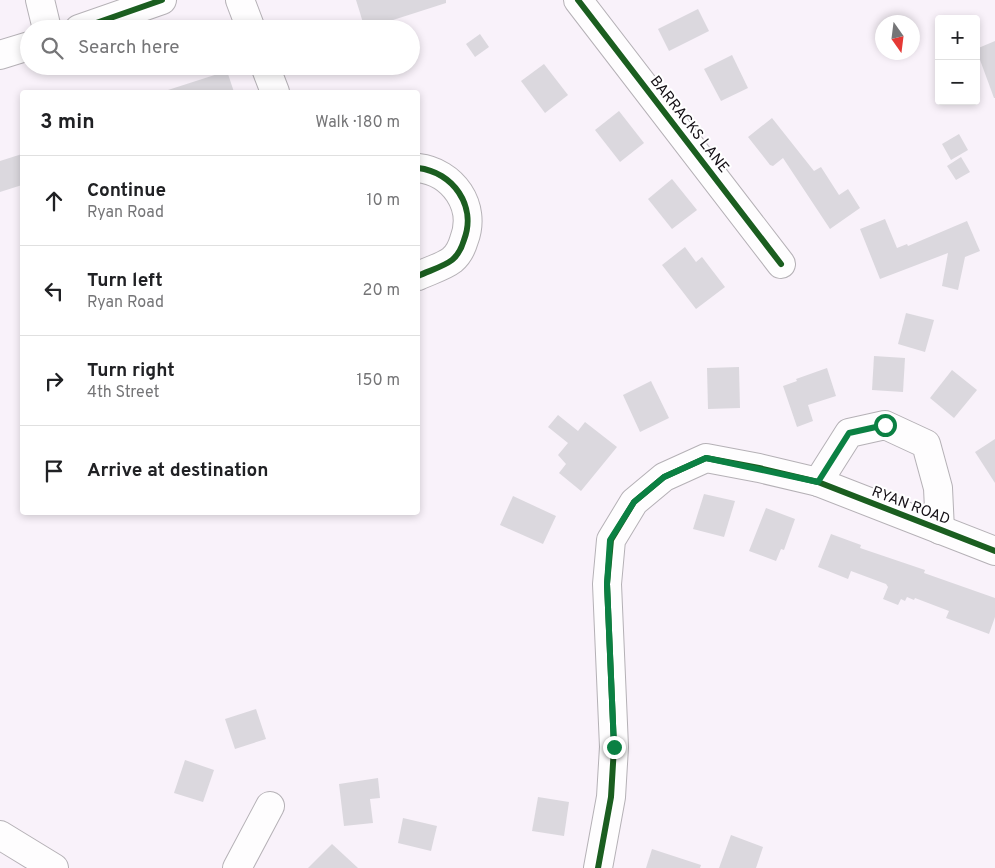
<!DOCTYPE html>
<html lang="en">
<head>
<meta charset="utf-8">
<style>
  :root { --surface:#fff; --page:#f2f2f2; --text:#202124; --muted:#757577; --line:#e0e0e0 }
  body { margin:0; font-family:Overpass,sans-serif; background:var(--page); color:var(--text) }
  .controls { position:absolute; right:15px; top:15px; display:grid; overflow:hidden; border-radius:5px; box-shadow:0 2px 8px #0003 }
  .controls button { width:45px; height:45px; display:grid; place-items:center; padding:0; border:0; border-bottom:1px solid var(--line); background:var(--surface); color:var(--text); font:25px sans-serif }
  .compass { position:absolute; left:875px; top:15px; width:45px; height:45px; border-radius:50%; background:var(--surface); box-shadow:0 2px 8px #0003; rotate:166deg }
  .stop { position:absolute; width:15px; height:15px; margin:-11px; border:4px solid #0b8043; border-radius:50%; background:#fff }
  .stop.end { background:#0b8043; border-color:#fff; box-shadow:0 1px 5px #0008 }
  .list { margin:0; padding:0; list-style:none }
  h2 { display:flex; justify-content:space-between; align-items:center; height:65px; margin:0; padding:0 20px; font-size:21px }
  h2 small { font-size:16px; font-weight:400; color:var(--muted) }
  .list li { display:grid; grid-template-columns:32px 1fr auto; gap:15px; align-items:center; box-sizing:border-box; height:90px; padding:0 20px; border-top:1px solid var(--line) }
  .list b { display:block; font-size:19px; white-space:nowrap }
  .list p { margin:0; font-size:16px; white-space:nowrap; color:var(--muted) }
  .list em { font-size:16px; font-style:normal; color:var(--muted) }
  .icon { flex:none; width:28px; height:28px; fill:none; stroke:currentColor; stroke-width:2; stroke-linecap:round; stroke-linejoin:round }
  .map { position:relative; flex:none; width:995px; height:868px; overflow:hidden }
  .search { position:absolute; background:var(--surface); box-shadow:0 2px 8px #0003; left:20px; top:20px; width:400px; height:55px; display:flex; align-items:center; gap:12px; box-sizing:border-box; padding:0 18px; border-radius:28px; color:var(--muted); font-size:19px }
  .panel { position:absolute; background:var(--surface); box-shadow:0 2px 8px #0003; left:20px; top:90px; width:400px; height:425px; border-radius:5px }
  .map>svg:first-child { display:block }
</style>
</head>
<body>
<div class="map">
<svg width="995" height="868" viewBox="0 0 995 868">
  <rect width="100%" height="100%" fill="#f9f2fa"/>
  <g fill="#dbd8de">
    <polygon points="356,0 446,0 446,3 365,29"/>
    <polygon points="698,9 709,31 669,51 658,29"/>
    <polygon points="480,34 489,47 475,57 466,44"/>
    <polygon points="995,41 995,98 994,98 976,49"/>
    <polygon points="732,55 748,88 721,101 704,69"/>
    <polygon points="544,64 568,95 545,113 521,81"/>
    <polygon points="227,71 234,92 168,92 168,90"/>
    <polygon points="619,111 644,143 620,162 595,130"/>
    <polygon points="772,118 814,171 821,167 839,195 848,189 860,208 830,229 783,158 773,166 770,165 748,137"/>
    <polygon points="959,134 968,150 951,160 942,144"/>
    <polygon points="22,154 22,185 0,192 0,161"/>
    <polygon points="961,157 970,172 956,180 947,166"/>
    <polygon points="672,179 697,210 672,229 648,199"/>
    <polygon points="885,219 897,248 907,244 908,246 967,221 980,251 965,257 958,290 942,286 948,253 880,279 860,229"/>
    <polygon points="685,247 696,262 702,257 725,287 696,309 662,265"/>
    <polygon points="906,313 934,320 925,352 898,344"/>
    <polygon points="874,356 905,358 903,392 872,390"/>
    <polygon points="739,367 740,408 708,409 707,368"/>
    <polygon points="827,368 836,396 808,405 813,421 797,427 783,386 797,381 796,379"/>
    <polygon points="952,370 977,390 954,418 930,398"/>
    <polygon points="651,381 669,418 640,432 623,395"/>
    <polygon points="558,415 578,431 585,422 617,447 581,491 559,473 566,464 558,455 568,443 548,427"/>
    <polygon points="995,439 995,483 975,452"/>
    <polygon points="704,494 735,501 724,537 693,529"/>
    <polygon points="513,496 556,516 543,544 500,525"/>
    <polygon points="766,508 795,519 784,550 781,549 776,561 749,551"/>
    <polygon points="831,534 861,545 860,548 925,570 924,573 995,598 995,617 989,634 946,618 949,611 915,598 914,600 907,597 905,601 901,599 898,605 883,599 888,587 886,584 851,571 848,579 818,567"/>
    <polygon points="256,709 266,739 235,749 225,719"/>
    <polygon points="185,760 214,770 203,802 174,793"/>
    <polygon points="378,778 380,798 370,799 373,823 344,826 339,784"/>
    <polygon points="538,797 569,802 564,836 532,831"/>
    <polygon points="403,818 437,826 431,851 398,843"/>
    <polygon points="731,835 763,847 756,868 719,868"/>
    <polygon points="332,844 358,868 308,868"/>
    <polygon points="652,849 701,865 700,868 646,868"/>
  </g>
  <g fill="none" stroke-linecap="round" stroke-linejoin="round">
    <defs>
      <g id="minor">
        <polyline points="40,0 47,29"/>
        <polyline points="240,0 251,29"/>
        <polyline points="578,0 781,264"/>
        <polyline points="79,29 162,0"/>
        <polyline points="0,55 29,46"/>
        <polyline points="265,66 275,92"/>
        <path d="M 418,168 C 453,172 477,206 464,240 C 462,247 458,255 452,260 C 443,267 428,271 418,276"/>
        <polyline points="818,482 849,433 885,425 926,444 938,488 940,530"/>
        <polyline points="0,835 54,868"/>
        <polyline points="237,868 270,806"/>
        <polyline points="598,868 611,797 614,747 607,584 611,540 634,502 664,477 706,458 759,468 818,482 995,551"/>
      </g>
    </defs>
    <use href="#minor" stroke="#b5b1b6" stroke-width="30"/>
    <use href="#minor" stroke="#fefdfe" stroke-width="28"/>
    <defs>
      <g id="cycleway">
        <polyline points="578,0 781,264"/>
        <polyline points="79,29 162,0"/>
        <path d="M 418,168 C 453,172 477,206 464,240 C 462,247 458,255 452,260 C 443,267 428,271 418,276"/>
        <polyline points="598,868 611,797 614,747 607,584 611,540 634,502 664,477 706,458 759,468 818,482 995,551"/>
      </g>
    </defs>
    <use href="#cycleway" stroke="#fff" stroke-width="9"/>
    <use href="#cycleway" stroke="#1b5e20" stroke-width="6"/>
  </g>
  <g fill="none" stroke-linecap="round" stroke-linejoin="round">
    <polyline stroke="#0b8043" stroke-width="6" points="614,747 607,584 610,540 634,502 664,477 706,458 818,482 849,433 885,425"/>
  </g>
  <g text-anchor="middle" stroke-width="4" stroke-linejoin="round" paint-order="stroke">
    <g font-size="15" fill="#140f15" stroke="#fff">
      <text transform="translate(690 124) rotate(52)" y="5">BARRACKS LANE</text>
      <text transform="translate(911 505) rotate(21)" y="5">RYAN ROAD</text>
    </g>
  </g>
</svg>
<div class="controls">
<button>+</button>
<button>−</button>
</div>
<svg class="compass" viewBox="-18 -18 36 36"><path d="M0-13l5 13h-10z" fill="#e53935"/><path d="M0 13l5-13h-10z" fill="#757577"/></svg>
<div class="stop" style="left:885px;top:425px"></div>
<div class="stop end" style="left:614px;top:747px"></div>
<div class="search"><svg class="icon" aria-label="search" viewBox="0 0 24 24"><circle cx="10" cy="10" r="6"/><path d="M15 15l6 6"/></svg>Search here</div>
<section class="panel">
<h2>3 min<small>Walk · 180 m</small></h2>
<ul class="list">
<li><svg class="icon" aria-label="ahead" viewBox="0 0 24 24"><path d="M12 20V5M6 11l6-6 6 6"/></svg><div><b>Continue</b><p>Ryan Road</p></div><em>10 m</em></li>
<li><svg class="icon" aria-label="left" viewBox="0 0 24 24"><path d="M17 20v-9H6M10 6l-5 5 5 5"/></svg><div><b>Turn left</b><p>Ryan Road</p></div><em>20 m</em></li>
<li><svg class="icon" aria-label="right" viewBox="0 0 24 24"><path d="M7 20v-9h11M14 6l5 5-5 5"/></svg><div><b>Turn right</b><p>4th Street</p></div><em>150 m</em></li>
<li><svg class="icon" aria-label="arrive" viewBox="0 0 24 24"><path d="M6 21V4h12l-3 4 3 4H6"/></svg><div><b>Arrive at destination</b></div></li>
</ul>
</section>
</div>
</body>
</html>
